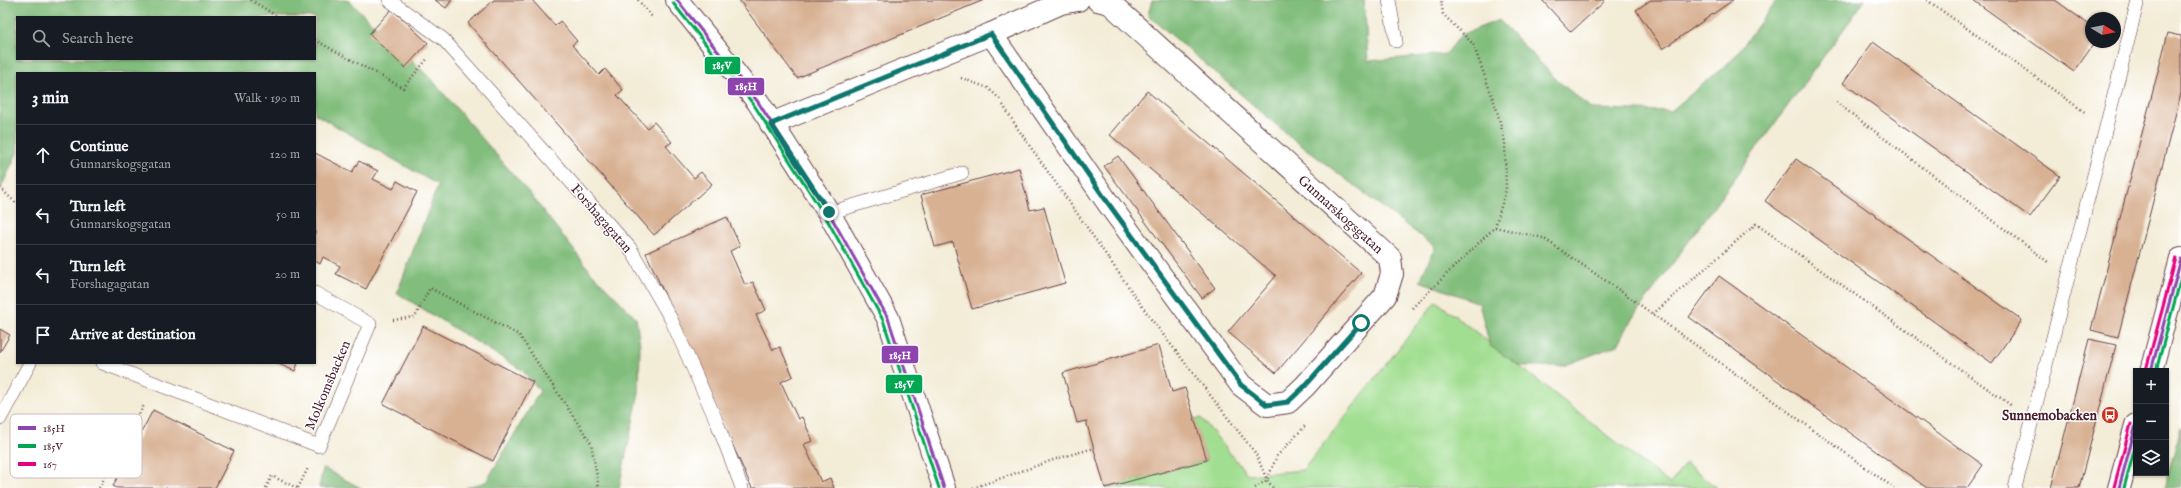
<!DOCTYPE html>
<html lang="en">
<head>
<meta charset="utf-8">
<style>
  :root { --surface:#171b24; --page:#20242c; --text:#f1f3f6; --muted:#9ea1a6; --line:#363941 }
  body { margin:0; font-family:"IM FELL English",serif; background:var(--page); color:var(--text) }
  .controls { position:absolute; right:12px; bottom:12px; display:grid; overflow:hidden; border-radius:0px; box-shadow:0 1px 3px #0004 }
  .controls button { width:36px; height:36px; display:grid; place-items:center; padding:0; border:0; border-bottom:1px solid var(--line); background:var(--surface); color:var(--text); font:20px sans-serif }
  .compass { position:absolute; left:2085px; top:12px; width:36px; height:36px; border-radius:50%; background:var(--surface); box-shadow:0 1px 3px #0004; rotate:100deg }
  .stop { position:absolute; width:12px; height:12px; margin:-9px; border:3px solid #0f766e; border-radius:50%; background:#fff }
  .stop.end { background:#0f766e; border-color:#fff; box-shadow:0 1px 4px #0008 }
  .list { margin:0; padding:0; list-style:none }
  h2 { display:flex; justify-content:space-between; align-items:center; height:52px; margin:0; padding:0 16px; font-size:17px }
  h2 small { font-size:13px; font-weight:400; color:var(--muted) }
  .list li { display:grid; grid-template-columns:26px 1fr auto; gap:12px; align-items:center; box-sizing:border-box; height:60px; padding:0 16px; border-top:1px solid var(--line) }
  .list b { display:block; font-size:15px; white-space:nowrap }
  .list p { margin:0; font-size:13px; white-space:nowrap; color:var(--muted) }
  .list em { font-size:13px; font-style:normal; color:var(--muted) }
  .icon { flex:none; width:22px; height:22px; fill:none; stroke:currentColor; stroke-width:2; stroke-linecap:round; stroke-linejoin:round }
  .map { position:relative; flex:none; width:2181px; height:488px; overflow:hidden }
  .search { position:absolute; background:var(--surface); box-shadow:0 1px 3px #0004; left:16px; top:16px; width:300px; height:44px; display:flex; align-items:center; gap:10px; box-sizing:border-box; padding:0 14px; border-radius:0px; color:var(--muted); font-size:15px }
  .panel { position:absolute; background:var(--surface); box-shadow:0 1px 3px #0004; left:16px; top:72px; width:300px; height:292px; border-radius:0px }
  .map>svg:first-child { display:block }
</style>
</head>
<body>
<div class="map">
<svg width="2181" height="488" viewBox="0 0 2181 488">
  <rect width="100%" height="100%" fill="#fff"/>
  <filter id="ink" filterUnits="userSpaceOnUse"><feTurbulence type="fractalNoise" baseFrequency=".025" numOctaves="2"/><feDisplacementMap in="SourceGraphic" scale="8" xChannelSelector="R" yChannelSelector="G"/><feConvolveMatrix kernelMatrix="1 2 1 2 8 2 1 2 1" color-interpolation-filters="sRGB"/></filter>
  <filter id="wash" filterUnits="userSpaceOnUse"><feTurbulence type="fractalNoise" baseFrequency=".012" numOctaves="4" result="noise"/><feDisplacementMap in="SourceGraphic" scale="16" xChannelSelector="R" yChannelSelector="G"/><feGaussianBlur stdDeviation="0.9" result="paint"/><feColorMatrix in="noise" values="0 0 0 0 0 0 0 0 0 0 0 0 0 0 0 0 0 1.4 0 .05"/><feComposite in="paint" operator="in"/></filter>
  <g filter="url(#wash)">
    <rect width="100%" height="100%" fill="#f3ecd7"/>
    <polygon fill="#a2de91" stroke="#767e5e" points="1436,301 1670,484 1686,463 1717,488 1105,488 1207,460 1193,419 1201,418 1248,475 1303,470"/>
    <g fill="#81bd7b" stroke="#666e53" fill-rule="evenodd">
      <path d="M 0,0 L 348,0 L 432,80 L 530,194 L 591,272 L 636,318 L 640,345 L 639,393 L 619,488 L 466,488 L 486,482 L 540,391 L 522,370 L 397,293 L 438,185 L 315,114 L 315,73 L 17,73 L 17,153 L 0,190 ZM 17,17 L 315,17 L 315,59 L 17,59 Z"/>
      <polygon points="1152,0 1364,0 1368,61 1446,54 1461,35 1499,20 1557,80 1592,109 1671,111 1733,59 1776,1 1865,0 1632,319 1618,345 1563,366 1520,366 1490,346 1479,303 1420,281 1435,247 1293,139 1148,15"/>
      <polygon points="2181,428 2181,488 2164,488"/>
      <polygon points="323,468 361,488 319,488"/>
    </g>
    <g id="blocks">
      <g fill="#d8b193">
        <polygon points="435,0 452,0 446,8"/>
        <polygon points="494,0 532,0 555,26 560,21 577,41 572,45 599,75 605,69 623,90 617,95 647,128 654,122 672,142 666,146 694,178 701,172 712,184 654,235 468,23"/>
        <polygon points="739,0 984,0 797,78"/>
        <polygon points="1542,0 1604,0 1605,1 1571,32"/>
        <polygon points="1651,0 1733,0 1663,49 1636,10"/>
        <polygon points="1973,0 2055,0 2091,26 2091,42 2095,42 2074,72"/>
        <polygon points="392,9 428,43 405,68 369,34"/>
        <polygon points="2168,33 2181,36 2181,93 2118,337 2091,330"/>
        <polygon points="1873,42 2060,176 2030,217 1843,83"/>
        <polygon points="1147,91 1361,273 1276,373 1228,332 1276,276 1110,135"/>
        <polygon points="315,153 352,172 359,161 378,171 373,179 393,189 397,181 417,192 366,289 336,274 340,266 323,257 320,264 315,261"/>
        <polygon points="1118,156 1215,288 1202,298 1104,166"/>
        <polygon points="1796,159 2022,320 1992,363 1765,201"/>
        <polygon points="1019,168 1030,210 1044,207 1065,283 972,309 953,242 935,247 921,195"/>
        <polygon points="727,217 740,246 730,251 745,285 753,282 766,310 756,315 773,350 780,347 793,376 781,382 798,419 802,417 813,441 804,444 821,482 830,478 834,488 752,488 646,253"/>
        <polygon points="1719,276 1983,465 1967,488 1927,488 1689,317"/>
        <polygon points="423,326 533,382 493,461 383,404"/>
        <polygon points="0,329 10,335 0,352"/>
        <polygon points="2089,339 2116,345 2079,488 2051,488"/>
        <polygon points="1159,345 1172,392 1185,388 1207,460 1105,488 1086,421 1077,423 1063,373"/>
        <polygon points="276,363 298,363 295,371"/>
        <polygon points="153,410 234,451 215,488 117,488 113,486"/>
      </g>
    </g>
  </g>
  <g filter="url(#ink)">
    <use href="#blocks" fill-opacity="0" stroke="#633e45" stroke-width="1"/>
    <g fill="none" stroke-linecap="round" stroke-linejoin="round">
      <defs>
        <g id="service">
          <polyline points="389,0 443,39 630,248 671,319 716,420 742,488"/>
          <polyline points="1389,0 1396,41"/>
          <polyline points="829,213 962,173"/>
          <polyline points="102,363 319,446 370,324 315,293"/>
          <polyline points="0,419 30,363"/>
          <polyline points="2015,488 2138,0"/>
        </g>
        <g id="minor">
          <polyline points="677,0 758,102 829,213 888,318 944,488"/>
          <polyline points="991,34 1108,203 1241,385 1267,405 1288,402 1305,386 1385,296 1392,274 1390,258 1110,3 1098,0"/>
          <polyline points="771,124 991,34 1061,3 1078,0"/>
          <polyline points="2151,371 2181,259"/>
          <polyline points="2119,488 2136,425"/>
        </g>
      </defs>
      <use href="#service" stroke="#633e45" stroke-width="14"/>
      <use href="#minor" stroke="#633e45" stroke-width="24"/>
      <g stroke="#633e45" stroke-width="2.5" stroke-dasharray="1 3" stroke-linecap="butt">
        <polyline points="251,0 278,17"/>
        <polyline points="638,0 653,18"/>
        <polyline points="1927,0 2086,113"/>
        <polyline points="315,40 403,88 428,58"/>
        <polyline points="961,78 988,88 1000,99"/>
        <polyline points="1836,102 2048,262"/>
        <polyline points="1003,105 1018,129 1151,319 1256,454 1267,480 1273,488"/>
        <polyline points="0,188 17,204"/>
        <polyline points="1495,227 1543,238 1615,287 1894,488"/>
        <polyline points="1412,308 1495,227 1506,190 1505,142 1496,107 1473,44 1443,14 1441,0"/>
        <polyline points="1653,314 1756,224 2012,406"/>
        <polyline points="393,320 415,317 430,288 519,335 591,443 599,488"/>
        <polyline points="99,488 144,405"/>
        <polyline points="266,488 272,476 297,488"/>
        <polyline points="298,488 308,468"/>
        <polyline points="973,488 1056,459 1094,448"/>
        <polyline points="1255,488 1267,480 1277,456 1305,426"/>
      </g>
      <use href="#service" stroke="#fff" stroke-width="13"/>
      <use href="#minor" stroke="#fff" stroke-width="22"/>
      <defs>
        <g id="bus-1">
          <polyline points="677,0 758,102 829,213 888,318 944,488"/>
          <polyline points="2151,371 2181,259"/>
          <polyline points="2119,488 2136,425"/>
        </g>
        <g id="bus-2">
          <polyline points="673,3 754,105 825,216 883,320 939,488"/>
          <polyline points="2156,371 2181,278"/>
          <polyline points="2124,488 2136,444"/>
        </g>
        <g id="bus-3">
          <polyline points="2146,370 2176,258"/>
          <polyline points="2114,487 2131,424"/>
        </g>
      </defs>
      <use href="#bus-1" stroke="#fff" stroke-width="6"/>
      <use href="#bus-2" stroke="#fff" stroke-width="6"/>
      <use href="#bus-3" stroke="#fff" stroke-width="6"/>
      <use href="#bus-1" stroke="#8e44ad" stroke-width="3"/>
      <use href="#bus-2" stroke="#00a651" stroke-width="3"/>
      <use href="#bus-3" stroke="#e5007d" stroke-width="3"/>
    </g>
  </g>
  <g fill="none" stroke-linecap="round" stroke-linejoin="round" filter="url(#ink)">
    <polyline stroke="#0f766e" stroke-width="5" points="829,212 771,124 991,34 1108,203 1241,385 1267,405 1288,402 1305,386 1361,323"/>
  </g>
  <defs>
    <symbol id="bus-disc" viewBox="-11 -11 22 22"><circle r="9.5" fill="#c8321e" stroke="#fff"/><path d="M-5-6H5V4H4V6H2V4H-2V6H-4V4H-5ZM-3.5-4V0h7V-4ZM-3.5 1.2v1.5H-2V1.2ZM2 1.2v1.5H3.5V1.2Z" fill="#fff"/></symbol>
  </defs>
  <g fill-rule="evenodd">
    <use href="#bus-disc" x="2100" y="405" width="20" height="20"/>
  </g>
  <g text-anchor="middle" stroke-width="3" stroke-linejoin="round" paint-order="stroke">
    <g font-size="14" fill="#4a1f2b" stroke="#fff">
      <text transform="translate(1341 214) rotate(42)" y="5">Gunnarskogsgatan</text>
      <text transform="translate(602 218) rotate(49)" y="5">Forshagagatan</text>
      <text transform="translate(327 385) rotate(-67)" y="5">Molkomsbacken</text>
    </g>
    <g font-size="14" font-weight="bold" fill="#4a1f2b" stroke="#fff" text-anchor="end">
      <text x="2097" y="420">Sunnemobacken</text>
    </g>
  </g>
  <rect x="10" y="414" width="132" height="64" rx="6" fill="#fff" stroke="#c9bcbf" stroke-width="1"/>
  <rect x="18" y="426" width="18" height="4" fill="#8e44ad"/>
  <rect x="18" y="444" width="18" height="4" fill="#00a651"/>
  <rect x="18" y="462" width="18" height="4" fill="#e5007d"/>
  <g font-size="11" fill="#4a1f2b">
    <text x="43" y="432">185H</text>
    <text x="43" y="450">185V</text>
    <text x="43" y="468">167</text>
  </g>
  <g stroke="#fff" stroke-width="1.5">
    <rect x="704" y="56" width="37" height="19" rx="4" fill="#00a651"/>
    <rect x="727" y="77" width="38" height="19" rx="4" fill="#8e44ad"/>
    <rect x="881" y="345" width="38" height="19" rx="4" fill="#8e44ad"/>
    <rect x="885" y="374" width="38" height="20" rx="4" fill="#00a651"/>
  </g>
  <g font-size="11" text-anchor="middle" font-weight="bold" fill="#fff">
    <text x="722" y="69">185V</text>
    <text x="746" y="90">185H</text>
    <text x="900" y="359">185H</text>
    <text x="904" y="388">185V</text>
  </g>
</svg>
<div class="controls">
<button>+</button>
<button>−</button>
<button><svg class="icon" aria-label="layers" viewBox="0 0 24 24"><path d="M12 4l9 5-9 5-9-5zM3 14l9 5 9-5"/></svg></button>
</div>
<svg class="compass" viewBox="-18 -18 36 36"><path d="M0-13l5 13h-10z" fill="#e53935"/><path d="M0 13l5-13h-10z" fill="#9ea1a6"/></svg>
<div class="stop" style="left:1361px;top:323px"></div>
<div class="stop end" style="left:829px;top:212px"></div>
<div class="search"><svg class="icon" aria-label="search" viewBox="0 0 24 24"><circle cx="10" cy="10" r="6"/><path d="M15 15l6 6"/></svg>Search here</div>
<section class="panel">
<h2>3 min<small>Walk · 190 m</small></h2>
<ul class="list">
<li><svg class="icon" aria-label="ahead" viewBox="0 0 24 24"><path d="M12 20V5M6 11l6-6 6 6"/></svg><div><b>Continue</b><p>Gunnarskogsgatan</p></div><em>120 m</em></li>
<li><svg class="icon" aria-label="left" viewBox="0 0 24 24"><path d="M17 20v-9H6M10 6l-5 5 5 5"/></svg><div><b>Turn left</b><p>Gunnarskogsgatan</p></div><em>50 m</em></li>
<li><svg class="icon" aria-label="left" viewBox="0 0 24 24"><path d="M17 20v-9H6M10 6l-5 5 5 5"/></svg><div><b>Turn left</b><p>Forshagagatan</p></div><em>20 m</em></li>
<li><svg class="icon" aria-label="arrive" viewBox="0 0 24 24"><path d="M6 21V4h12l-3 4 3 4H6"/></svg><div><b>Arrive at destination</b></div></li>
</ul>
</section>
</div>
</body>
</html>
